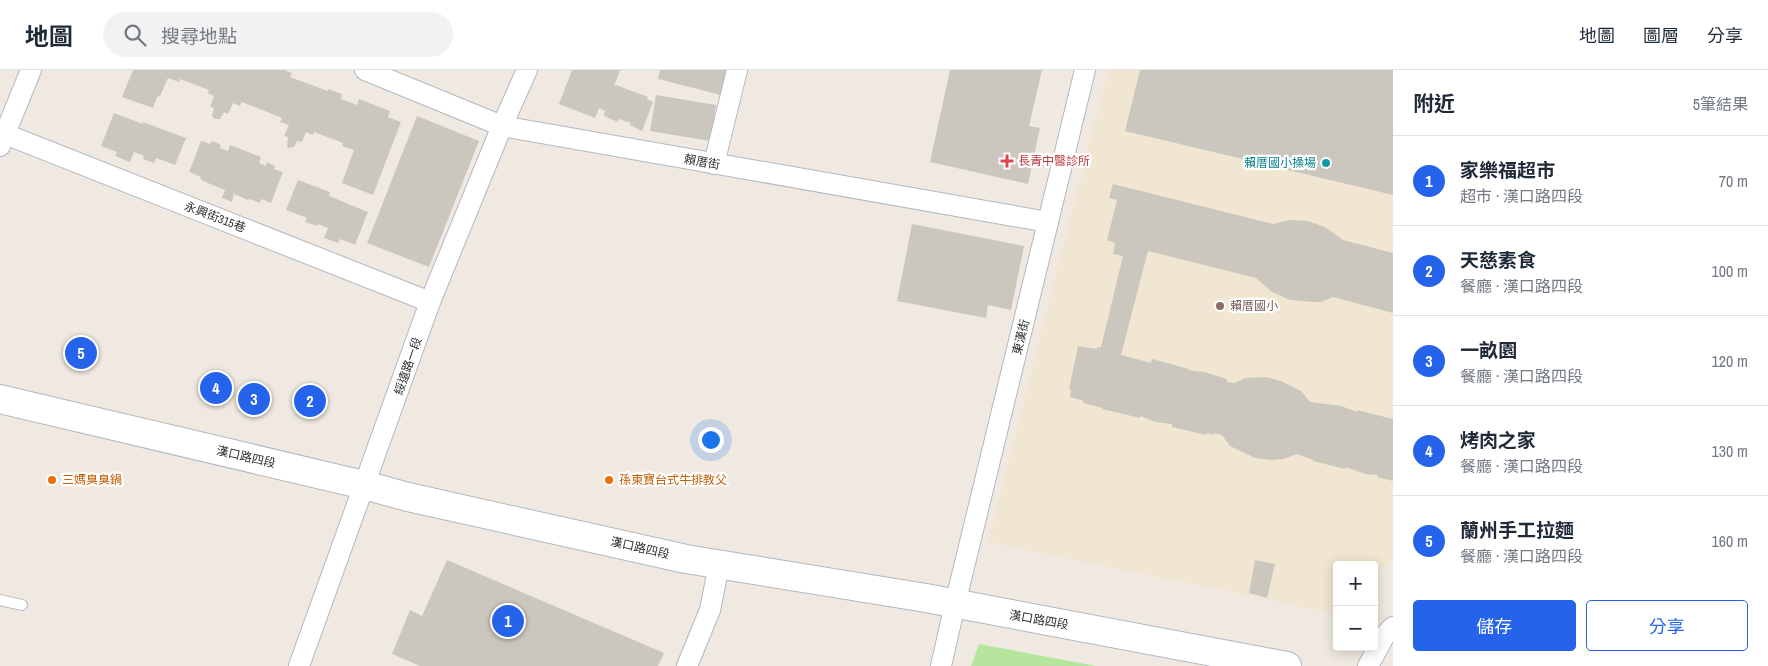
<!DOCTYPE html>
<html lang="zh-TW">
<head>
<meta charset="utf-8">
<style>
  :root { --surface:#fff; --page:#f2f2f3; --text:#1f2937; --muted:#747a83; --line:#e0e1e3; --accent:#2563eb }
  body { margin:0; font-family:"Archivo Narrow","Noto Sans TC",sans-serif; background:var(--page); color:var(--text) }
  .controls { position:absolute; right:15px; bottom:15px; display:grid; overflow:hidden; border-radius:5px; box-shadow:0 2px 12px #0003 }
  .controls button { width:45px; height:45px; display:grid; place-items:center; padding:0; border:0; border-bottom:1px solid var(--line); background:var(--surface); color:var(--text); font:25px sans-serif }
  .you { position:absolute; left:710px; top:369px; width:18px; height:18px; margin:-12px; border:4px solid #fff; border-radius:50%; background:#1a73e8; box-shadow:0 0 0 8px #1a73e833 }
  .badge { display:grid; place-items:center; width:32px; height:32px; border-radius:50%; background:var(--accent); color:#fff; font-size:16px; font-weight:700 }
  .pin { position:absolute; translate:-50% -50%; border:2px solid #fff; box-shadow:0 1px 5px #0006 }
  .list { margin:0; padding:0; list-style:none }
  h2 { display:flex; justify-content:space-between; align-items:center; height:65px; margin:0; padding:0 20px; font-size:21px }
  h2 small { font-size:16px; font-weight:400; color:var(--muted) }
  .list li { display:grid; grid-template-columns:32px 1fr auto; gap:15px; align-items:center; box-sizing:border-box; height:90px; padding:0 20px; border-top:1px solid var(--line) }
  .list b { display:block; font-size:19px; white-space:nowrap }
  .list p { margin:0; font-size:16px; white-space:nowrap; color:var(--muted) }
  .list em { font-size:16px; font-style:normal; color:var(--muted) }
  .actions { display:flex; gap:10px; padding:15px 20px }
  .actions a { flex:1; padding:11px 0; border:1px solid var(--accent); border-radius:5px; text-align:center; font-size:18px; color:var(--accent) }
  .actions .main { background:var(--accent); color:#fff }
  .icon { flex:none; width:28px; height:28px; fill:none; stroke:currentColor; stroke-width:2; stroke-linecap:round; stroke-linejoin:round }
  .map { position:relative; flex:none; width:1393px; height:596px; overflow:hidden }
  header { display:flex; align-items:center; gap:30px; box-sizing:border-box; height:70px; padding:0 25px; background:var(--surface); border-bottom:1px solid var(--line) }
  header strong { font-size:24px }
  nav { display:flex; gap:28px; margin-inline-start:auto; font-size:18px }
  .search { width:350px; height:45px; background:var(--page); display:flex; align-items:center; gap:12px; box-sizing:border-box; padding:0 18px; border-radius:28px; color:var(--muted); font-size:19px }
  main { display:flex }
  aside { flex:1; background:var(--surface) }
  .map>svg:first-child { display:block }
</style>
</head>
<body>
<header>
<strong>地圖</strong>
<div class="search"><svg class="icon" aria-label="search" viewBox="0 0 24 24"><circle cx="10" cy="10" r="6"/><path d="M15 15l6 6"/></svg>搜尋地點</div>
<nav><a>地圖</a><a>圖層</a><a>分享</a></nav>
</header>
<main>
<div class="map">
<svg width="1393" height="596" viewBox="0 0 1393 596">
  <rect width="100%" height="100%" fill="#efe9e1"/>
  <polygon fill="#f0e6d1" points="1108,0 1393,0 1393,490 1374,506 1374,495 1337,495 1337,539 1332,543 988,472"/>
  <polygon fill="#b6e59e" points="979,574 1096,596 971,596"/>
  <g fill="#cbc7bf">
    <polygon points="133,0 284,0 292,3 290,7 328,21 328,19 342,24 341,29 357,35 359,29 390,41 388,47 401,52 373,125 342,113 354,80 342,76 343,73 314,62 313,65 306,62 302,72 297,71 294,77 288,78 287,75 288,67 284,66 289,55 280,52 282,48 242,32 240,36 233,33 228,44 224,42 220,49 215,49 212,46 214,38 210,37 214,26 208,23 209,20 180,9 179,12 168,8 160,26 157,27 153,38 122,27"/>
    <polygon points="572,0 620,0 614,16 616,15 648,27 647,29 653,32 642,61 630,55 631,53 619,49 618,52 604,46 605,41 599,38 595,48 559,34"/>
    <polygon points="660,0 728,0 721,25 658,9"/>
    <polygon points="950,0 1042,0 1029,56 1040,58 1028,114 930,92"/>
    <polygon points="1140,0 1393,0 1393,125 1125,61"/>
    <polygon points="656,25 716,35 710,71 650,61"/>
    <polygon points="114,43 143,54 143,52 186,68 175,95 156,88 154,93 143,89 144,86 134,82 130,92 115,86 117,82 101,76"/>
    <polygon points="417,46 479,71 429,197 367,173"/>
    <polygon points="201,71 210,74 212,71 221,75 220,78 228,81 230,75 261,87 259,93 266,96 267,92 275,96 274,99 283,102 271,133 261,129 260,133 250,129 248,130 234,124 232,132 222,128 225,120 210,114 200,109 201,107 189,102"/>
    <polygon points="298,110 330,122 329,126 368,142 355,175 340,169 338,173 324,168 328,158 318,154 317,156 305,152 307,148 286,140"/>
    <polygon points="1113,114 1273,154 1290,150 1308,151 1325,157 1343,170 1393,183 1393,243 1333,227 1321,232 1312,232 1290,230 1272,222 1256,208 1148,181 1121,285 1151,293 1152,289 1189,299 1188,300 1204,302 1227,309 1227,312 1235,313 1245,308 1266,307 1281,311 1301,321 1310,332 1341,336 1357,342 1357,340 1393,349 1393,411 1377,407 1378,405 1365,404 1346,397 1345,399 1313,391 1313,390 1297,384 1283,389 1272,390 1255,388 1230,376 1222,365 1214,363 1214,365 1208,363 1206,365 1172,357 1172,354 1156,352 1140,346 1140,348 1102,339 1103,338 1083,333 1084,331 1070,327 1071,319 1069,319 1078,276 1097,279 1097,277 1101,277 1123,186 1113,184 1115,173 1107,170 1117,130 1109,128"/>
    <polygon points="912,154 1024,176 1011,240 988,235 986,248 897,231"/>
    <polygon points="447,490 664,583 658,596 420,596 392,584 410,540 422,546"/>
    <polygon points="1255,490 1275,494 1267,528 1249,523"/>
  </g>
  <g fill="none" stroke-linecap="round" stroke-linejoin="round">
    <defs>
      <polyline id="lane" points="0,530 22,535"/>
      <g id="street">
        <polyline points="365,0 502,56 1048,152"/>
        <polyline points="0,62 430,232"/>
        <polyline points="0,76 31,0"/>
        <polyline points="714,94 737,0"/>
        <polyline points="299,596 430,232 502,56 527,0"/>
        <polyline points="687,596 710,540 719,495"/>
        <polyline points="941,596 955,534 1085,0"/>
        <polyline points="1368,596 1385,565 1393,557"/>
      </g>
      <polyline id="secondary" points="0,329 364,415 408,427 686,489 926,528 1287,596"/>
    </defs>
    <use href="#lane" stroke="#b4b7c1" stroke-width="12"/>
    <use href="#street" stroke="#b4b7c1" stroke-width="22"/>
    <use href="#secondary" stroke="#b4b7c1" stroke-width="30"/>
    <use href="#lane" stroke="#fff" stroke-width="10"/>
    <use href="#street" stroke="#fff" stroke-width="20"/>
    <use href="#secondary" stroke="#fff" stroke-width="28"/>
  </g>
  <path fill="#e0444e" stroke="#fff" stroke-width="2" d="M1004.5 83.5h5v5h5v5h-5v5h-5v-5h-5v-5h5z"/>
  <circle fill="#0f9aa8" stroke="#fff" stroke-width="2" cx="1326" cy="93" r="5"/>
  <circle fill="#8d6e63" stroke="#fff" stroke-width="2" cx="1220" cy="236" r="5"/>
  <g fill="#e8710a" stroke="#fff" stroke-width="2">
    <circle cx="52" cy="410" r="5"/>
    <circle cx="609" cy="410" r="5"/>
  </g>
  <g text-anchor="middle" stroke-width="4.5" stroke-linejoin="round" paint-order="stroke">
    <g font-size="12" fill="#be3a42" stroke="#fff" text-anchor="start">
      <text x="1018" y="95">長青中醫診所</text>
    </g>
    <g font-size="12" fill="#2e2e2e" stroke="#fff">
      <text transform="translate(702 92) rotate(10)" y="4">賴厝街</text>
      <text transform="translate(215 147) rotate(21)" y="4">永興街315巷</text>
      <text transform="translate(1021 267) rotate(-76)" y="4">東漢街</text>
      <text transform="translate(408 296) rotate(-71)" y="4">綏遠路一段</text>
      <text transform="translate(246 387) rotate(13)" y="4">漢口路四段</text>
      <text transform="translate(640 478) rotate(13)" y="4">漢口路四段</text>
      <text transform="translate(1039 550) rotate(10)" y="4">漢口路四段</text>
    </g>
    <g font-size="12" fill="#0d838f" stroke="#fff" text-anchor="end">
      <text x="1316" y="97">賴厝國小操場</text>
    </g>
    <g font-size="12" fill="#785e54" stroke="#fff" text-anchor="start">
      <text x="1230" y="240">賴厝國小</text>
    </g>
    <g font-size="12" fill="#c56008" stroke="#fff" text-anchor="start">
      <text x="62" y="414">三媽臭臭鍋</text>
      <text x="619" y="414">孫東寶台式牛排教父</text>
    </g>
  </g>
</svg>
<div class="controls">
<button>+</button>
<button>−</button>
</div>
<div class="you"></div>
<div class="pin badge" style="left:508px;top:551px">1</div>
<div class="pin badge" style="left:310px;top:331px">2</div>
<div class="pin badge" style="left:254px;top:329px">3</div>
<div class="pin badge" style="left:216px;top:318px">4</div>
<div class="pin badge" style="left:81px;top:283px">5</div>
</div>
<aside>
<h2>附近<small>5筆結果</small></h2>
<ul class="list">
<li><span class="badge">1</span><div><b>家樂福超市</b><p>超市 · 漢口路四段</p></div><em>70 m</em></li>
<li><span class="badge">2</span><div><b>天慈素食</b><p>餐廳 · 漢口路四段</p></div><em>100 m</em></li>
<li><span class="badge">3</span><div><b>一畝園</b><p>餐廳 · 漢口路四段</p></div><em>120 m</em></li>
<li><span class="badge">4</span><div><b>烤肉之家</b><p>餐廳 · 漢口路四段</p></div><em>130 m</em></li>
<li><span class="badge">5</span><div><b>蘭州手工拉麵</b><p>餐廳 · 漢口路四段</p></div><em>160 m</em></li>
</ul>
<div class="actions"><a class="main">儲存</a><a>分享</a></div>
</aside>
</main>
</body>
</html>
